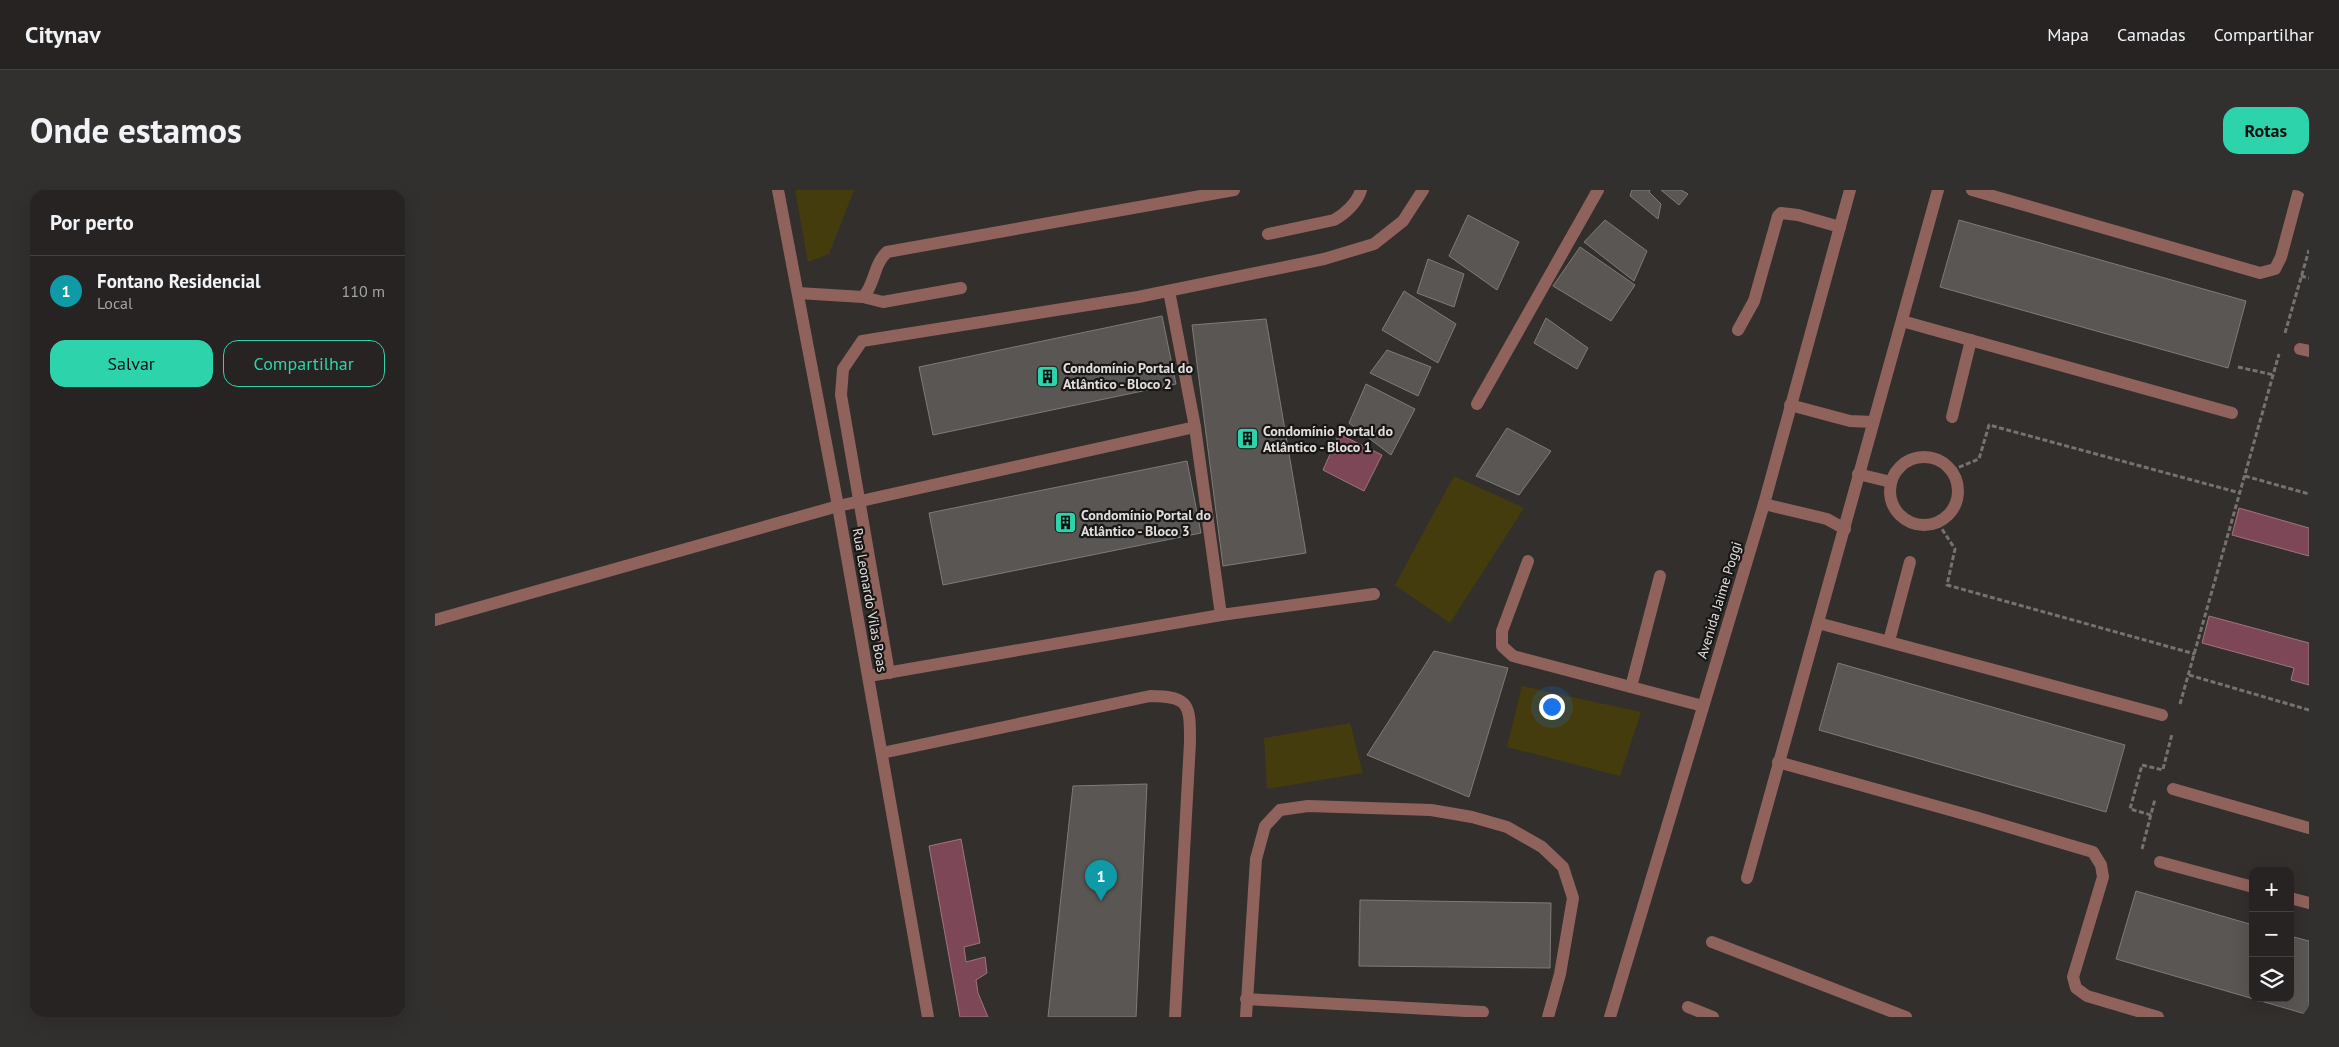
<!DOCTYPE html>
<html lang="pt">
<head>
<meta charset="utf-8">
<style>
  :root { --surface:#262322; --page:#322f2f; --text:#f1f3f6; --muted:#a4a4a5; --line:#424040; --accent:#2dd4ab }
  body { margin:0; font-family:"PT Sans",sans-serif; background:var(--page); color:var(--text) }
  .controls { position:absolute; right:15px; bottom:15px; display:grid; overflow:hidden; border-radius:10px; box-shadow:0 5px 20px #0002 }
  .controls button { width:45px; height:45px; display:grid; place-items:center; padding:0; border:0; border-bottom:1px solid var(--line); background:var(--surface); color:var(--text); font:25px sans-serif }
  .you { position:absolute; left:1116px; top:516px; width:18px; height:18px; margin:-12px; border:4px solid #fff; border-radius:50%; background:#1a73e8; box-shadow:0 0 0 8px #1a73e833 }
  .badge { display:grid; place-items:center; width:32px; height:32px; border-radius:50%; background:var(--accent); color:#fff; font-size:16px; font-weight:700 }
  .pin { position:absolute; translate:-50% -41px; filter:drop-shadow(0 1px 2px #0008) }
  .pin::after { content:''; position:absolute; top:26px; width:18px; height:15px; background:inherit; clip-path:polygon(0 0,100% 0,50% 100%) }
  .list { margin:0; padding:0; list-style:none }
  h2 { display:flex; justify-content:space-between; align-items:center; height:65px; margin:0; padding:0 20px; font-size:21px }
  h2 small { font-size:16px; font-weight:400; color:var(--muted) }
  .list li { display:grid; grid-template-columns:32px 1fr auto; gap:15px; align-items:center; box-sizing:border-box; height:70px; padding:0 20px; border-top:1px solid var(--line) }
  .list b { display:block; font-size:19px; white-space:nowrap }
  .list p { margin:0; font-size:16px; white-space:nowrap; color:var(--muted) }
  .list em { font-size:16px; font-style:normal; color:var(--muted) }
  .actions { display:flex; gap:10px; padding:15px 20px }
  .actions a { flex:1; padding:11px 0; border:1px solid var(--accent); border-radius:15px; text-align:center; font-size:18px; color:var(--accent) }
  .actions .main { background:var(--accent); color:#111 }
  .icon { flex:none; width:28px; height:28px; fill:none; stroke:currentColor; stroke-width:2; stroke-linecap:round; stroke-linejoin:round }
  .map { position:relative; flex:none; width:1874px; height:827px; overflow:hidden; border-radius:15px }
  header { display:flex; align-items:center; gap:30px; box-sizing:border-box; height:70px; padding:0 25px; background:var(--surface); border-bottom:1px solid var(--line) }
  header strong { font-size:24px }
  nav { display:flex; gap:28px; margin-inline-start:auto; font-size:18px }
  .intro { display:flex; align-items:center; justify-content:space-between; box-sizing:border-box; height:120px; padding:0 30px }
  h1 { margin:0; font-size:35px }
  .button { padding:12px 22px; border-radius:15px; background:var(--accent); color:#111; font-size:18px; font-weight:700 }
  main { display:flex; gap:30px; padding:0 30px }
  aside { flex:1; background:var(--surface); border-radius:15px; box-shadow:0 5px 20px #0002 }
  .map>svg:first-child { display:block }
</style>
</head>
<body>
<header>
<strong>Citynav</strong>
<nav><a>Mapa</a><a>Camadas</a><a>Compartilhar</a></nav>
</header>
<div class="intro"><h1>Onde estamos</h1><a class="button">Rotas</a></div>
<main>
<aside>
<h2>Por perto<small></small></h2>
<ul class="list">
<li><span class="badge" style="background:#0f9aa8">1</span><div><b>Fontano Residencial</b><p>Local</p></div><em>110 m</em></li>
</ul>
<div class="actions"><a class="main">Salvar</a><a>Compartilhar</a></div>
</aside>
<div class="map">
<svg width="1874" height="827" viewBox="0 0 1874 827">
  <rect width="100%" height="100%" fill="#322f2d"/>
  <g fill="#453c0d">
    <polygon points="360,0 419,0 394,64 373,72"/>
    <polygon points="1019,286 1089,318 1015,433 960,395"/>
    <polygon points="1087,496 1206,522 1185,586 1072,557"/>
    <polygon points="915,533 928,583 832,599 829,548"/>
  </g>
  <g fill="#7e4757" stroke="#9c7580">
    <polygon points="904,244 947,265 929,301 888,280"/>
    <polygon points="1804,318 1874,338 1874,366 1797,345"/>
    <polygon points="1774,426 1874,453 1874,495 1856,490 1859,478 1767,453"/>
    <polygon points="526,649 545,753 529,757 531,772 550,767 552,783 541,790 543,803 553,827 525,827 494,656"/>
  </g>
  <g fill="#595653" stroke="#7e7b78">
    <polygon points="1197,0 1215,0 1214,2 1226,14 1223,29 1195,6"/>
    <polygon points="1226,0 1246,0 1253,4 1244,15"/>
    <polygon points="1033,25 1084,52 1062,100 1014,66"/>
    <polygon points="1170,30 1212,61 1199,91 1149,52"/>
    <polygon points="1524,30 1811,111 1793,178 1505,97"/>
    <polygon points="1145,57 1200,95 1176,131 1118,96"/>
    <polygon points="993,69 1029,84 1019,117 982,103"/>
    <polygon points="969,101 1021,134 1003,173 947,140"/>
    <polygon points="727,126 741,194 498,245 484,177"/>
    <polygon points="1111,128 1153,158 1142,179 1099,153"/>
    <polygon points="831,129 871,363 788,376 757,135"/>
    <polygon points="952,160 996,177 983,206 935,183"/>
    <polygon points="931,194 980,219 956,265 914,233"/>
    <polygon points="1072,238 1116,261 1084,305 1041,286"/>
    <polygon points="752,271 766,343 508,395 494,323"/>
    <polygon points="999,461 1073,478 1034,607 932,565"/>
    <polygon points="1403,473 1690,555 1671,622 1384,540"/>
    <polygon points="712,594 701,827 613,827 638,596"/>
    <polygon points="1701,701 1818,735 1818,808 1855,808 1855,746 1874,751 1874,825 1681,769"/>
    <polygon points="925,710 1116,713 1115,778 924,776"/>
  </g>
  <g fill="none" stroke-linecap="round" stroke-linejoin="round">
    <g stroke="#757271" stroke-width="3" stroke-dasharray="5 2.5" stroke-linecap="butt">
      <polyline points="1866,86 1874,88"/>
      <polyline points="1850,143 1874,60"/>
      <polyline points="1803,177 1839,185"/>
      <polyline points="1517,280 1544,269 1554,235 1805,303"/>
      <polyline points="1810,286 1874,304"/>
      <polyline points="1503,333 1520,359 1512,395 1760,464"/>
      <polyline points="1754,485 1874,520"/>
      <polyline points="1745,514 1844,164"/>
      <polyline points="1728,579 1737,544"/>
      <polyline points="1716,625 1695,619 1707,575 1728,580"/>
      <polyline points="1707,659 1720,609"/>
    </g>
    <g stroke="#90625c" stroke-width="12">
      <polyline points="343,0 403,316 493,827"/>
      <polyline points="1537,0 1825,83 1840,79 1846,67 1864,0"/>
      <path d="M 833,44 L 899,30 C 910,24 922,13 926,0"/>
      <path d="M 363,103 L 428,107 C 440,95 438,75 452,62 L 799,0"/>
      <polyline points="428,107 448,112 526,98"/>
      <polyline points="1467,131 1797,223"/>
      <polyline points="1303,140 1319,111 1343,26 1346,23 1363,25 1405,37"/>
      <polyline points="1865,159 1874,161"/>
      <polyline points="1042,214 1163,0"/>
      <polyline points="1355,215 1415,231 1438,232"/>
      <polyline points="1517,227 1536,150"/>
      <circle cx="1489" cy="301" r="34"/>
      <polyline points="1423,284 1456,292"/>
      <polyline points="1329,314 1392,329 1410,339"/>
      <polyline points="1093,371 1067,441 1067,456 1078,466 1268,516"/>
      <polyline points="786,425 939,404"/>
      <polyline points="0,430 403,316 760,237 734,101"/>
      <polyline points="1383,433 1727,525"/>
      <polyline points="1454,451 1475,372"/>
      <polyline points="454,483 406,205 408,179 427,151 703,107 889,69 939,54 968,31 988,0"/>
      <polyline points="434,486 786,425 760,237"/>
      <polyline points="1196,497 1225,386"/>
      <path d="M 447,563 L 715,506 C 755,506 755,515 755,552 L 740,827"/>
      <polyline points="1343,572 1540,627 1658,662 1666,675 1668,687 1638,787 1641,798 1652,806 1723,827"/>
      <polyline points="1738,599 1874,638"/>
      <polyline points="1725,672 1818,697"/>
      <polyline points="1312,688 1503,0"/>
      <polyline points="1855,708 1874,713"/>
      <polyline points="1277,752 1471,827"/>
      <polyline points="811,809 1048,822"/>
      <polyline points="1253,817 1278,827"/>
      <polyline points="811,827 821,669 830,636 845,620 873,616 996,620 1037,627 1072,637 1107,657 1128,677 1138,708 1125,784 1113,827"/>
      <polyline points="1175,827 1329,314 1415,0"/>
    </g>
  </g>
  <defs>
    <symbol id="building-square" viewBox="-11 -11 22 22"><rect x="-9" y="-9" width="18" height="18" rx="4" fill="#2dd4ab" stroke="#191716"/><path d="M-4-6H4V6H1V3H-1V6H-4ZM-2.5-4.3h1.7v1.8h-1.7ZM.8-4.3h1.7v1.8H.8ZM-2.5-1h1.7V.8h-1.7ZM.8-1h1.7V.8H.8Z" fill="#111"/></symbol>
  </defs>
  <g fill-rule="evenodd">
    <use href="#building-square" x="600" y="174" width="25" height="25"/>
    <use href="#building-square" x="800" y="236" width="25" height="25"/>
    <use href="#building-square" x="618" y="320" width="25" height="25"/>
  </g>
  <g text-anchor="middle" stroke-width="4.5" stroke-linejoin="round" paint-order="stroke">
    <g font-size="14" font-weight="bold" fill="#e2e0df" stroke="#191716" text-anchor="start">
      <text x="628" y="183">Condomínio Portal do<tspan x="628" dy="16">Atlântico - Bloco 2</tspan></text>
      <text x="828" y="246">Condomínio Portal do<tspan x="828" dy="16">Atlântico - Bloco 1</tspan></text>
      <text x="646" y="330">Condomínio Portal do<tspan x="646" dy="16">Atlântico - Bloco 3</tspan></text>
    </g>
    <g font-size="14" fill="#e2e0df" stroke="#191716">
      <text transform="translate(435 410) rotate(80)" y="5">Rua Leonardo Vilas Boas</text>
      <text transform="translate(1284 410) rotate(-73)" y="5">Avenida Jaime Poggi</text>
    </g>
  </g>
</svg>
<div class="controls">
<button>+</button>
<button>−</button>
<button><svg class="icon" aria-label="layers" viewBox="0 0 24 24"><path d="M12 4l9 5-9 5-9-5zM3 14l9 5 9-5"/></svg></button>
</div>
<div class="you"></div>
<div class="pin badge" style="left:666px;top:711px;background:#0f9aa8">1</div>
</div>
</main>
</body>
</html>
